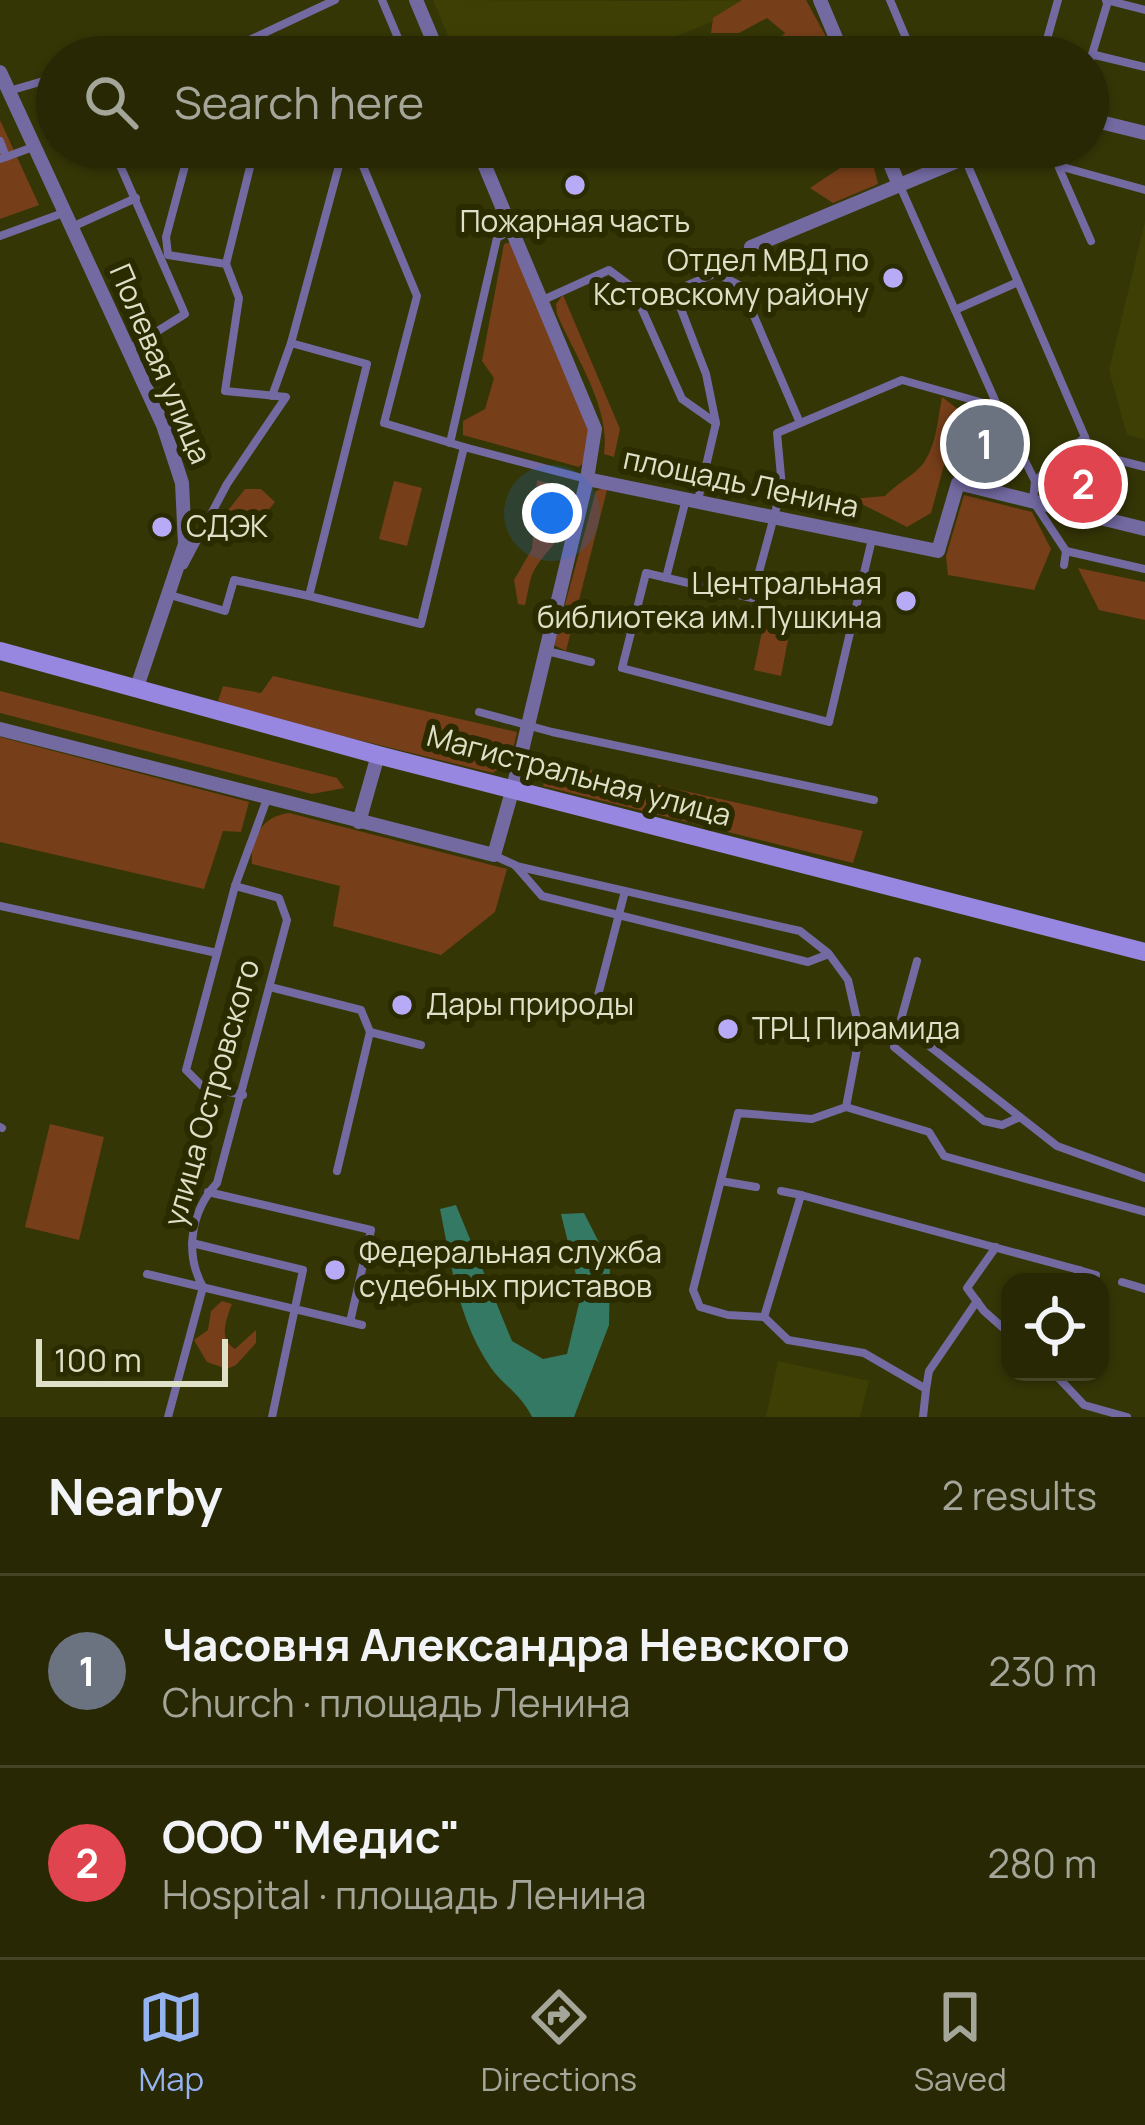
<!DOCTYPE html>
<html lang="en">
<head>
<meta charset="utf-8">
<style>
  :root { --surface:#282804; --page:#30300e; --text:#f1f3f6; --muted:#a5a69a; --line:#444426; --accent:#95b2f1 }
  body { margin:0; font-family:Manrope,sans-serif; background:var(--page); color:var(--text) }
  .controls { position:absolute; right:36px; bottom:36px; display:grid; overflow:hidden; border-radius:24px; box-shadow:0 3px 9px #0004 }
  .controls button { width:108px; height:108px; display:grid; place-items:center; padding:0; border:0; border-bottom:3px solid var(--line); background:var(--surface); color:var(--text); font:60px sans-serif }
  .scale { position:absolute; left:36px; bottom:30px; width:192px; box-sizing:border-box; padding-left:12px; border:6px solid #dee0c8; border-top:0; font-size:33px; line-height:42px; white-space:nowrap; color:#dee0c8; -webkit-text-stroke:9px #2b2b00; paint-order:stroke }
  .you { position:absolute; left:552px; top:513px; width:42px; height:42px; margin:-30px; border:9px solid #fff; border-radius:50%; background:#1a73e8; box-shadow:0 0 0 18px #1a73e833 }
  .badge { display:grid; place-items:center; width:78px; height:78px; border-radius:50%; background:var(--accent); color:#fff; font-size:39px; font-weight:700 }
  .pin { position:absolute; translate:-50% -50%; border:6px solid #fff; box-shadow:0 3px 12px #0006 }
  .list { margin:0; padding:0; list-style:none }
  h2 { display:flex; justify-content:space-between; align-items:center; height:156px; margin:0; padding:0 48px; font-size:51px }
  h2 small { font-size:39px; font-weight:400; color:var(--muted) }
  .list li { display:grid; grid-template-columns:78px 1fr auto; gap:36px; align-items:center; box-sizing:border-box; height:192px; padding:0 48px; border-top:3px solid var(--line) }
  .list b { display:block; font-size:45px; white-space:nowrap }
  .list p { margin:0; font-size:39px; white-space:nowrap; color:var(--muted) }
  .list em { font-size:39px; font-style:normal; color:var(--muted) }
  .icon { flex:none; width:66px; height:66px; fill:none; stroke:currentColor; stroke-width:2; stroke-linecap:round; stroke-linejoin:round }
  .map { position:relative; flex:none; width:1145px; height:1417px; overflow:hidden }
  .search { position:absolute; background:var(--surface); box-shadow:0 3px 9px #0004; left:36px; right:36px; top:36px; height:132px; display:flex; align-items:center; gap:30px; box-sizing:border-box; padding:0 42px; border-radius:66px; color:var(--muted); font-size:45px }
  .sheet { height:540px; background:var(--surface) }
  nav { display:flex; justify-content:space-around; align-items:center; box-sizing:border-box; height:168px; border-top:3px solid var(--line); background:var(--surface); font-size:33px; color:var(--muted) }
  nav a { display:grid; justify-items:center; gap:6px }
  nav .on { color:var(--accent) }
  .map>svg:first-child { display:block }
</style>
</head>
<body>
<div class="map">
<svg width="1145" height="1417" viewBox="0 0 1145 1417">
  <rect width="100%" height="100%" fill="#353606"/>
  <g fill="#3e3f04">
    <polygon points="433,0 659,1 765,0 674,37 680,51 667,57 457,57"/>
    <polygon points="1145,222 1145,440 1127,435 1109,370"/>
    <polygon points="778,1361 869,1381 860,1417 766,1417"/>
  </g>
  <g fill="#763e19">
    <polygon points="742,0 806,0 837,57 761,57 785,33 767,18 739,33 711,33 713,18"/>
    <polygon points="0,120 39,205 0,219"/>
    <polygon points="840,147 869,147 878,184 833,203 810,188 840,168"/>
    <polygon points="512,242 590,431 585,461 579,467 463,435 463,421 485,409 494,378 482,361 504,244"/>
    <path d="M 563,295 L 620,429 L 614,457 L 604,454 C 611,408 575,356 557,314 L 556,304 Z"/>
    <path d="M 942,397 L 959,410 L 931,513 L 907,527 L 852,499 L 885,496 C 896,484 913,476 923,464 C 936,446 938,419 942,397 Z"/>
    <path d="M 537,480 L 571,490 C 579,527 552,542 536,567 C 529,577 528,594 525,605 L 518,604 L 514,580 L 532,549 Z"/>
    <polygon points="394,481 422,488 407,546 379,539"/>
    <polygon points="608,486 566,651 554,645 596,491"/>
    <polygon points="245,489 261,489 275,502 261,519 264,534 230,532 225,514"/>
    <polygon points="964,495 1032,512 1051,549 1034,590 948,575 946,556"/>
    <polygon points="1078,568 1145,582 1145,620 1099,610"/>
    <polygon points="766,613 792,619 781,676 754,670"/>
    <polygon points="273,676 517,732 511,758 493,773 241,711 218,701 223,686 261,693"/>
    <polygon points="0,691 337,778 344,788 312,794 0,713"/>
    <polygon points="0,737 249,802 241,832 223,831 204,889 0,842"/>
    <polygon points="550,761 863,831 853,863 543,786"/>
    <path d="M 289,813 L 507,869 L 495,912 L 441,955 L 333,926 L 340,886 L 252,864 C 250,838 262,816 289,813 Z"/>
    <polygon points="50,1124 104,1137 79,1240 25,1227"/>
    <path d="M 222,1301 L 232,1304 C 226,1320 218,1339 235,1349 L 256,1330 L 256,1343 L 236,1365 L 227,1369 L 207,1362 L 194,1340 L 208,1330 L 211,1311 Z"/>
  </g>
  <path fill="#337964" d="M 456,1205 L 512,1341 L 543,1359 L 567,1354 L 581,1295 L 561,1214 L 584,1213 L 610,1264 L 609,1325 L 574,1417 L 532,1417 C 520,1393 505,1387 491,1368 C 458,1320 451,1264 440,1209 Z"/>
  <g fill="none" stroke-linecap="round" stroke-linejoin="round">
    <g stroke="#736aa2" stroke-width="8">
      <polyline points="382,0 406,57"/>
      <polyline points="890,0 914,57"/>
      <polyline points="1106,0 1145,10"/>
      <polyline points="1095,55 1145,67"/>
      <polyline points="213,57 335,0"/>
      <polyline points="1042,57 1058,0"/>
      <polyline points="1088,68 1108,1"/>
      <polyline points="9,91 57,77"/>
      <polyline points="0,141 6,157 0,159"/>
      <polyline points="112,147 185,314 129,349"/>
      <polyline points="355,147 417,296 384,423 464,447"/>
      <polyline points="1051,147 1059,166 1145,190"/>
      <polyline points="6,157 33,147"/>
      <polyline points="965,159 1085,437 1035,481"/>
      <polyline points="1059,168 1091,241"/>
      <polyline points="900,186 998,407 1035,481 1033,501 1066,551 1145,569"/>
      <polyline points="72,227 136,198"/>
      <polyline points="0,236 63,213"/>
      <polyline points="226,264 255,147"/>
      <polyline points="543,300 609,270 632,287 682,399 716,423 698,500"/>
      <polyline points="955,310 1018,282"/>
      <polyline points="291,343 367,364 309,596 421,624 464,447 586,479"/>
      <polyline points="272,396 291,343 344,147"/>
      <polyline points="716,423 706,374 674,291 716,273 741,286 800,423"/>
      <polyline points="1085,437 1090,453 1145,467"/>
      <polyline points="450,443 497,238 511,230"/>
      <polyline points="872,539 829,722 622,668 646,573 752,598 782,487 777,433 902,380 998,407"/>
      <polyline points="184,565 227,484 286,397 225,391 239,298 226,264 168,255 166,237 190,147"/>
      <polyline points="1064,565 1066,551"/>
      <polyline points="666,578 686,499"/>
      <polyline points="170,595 225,611 234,580 309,596"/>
      <polyline points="547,651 591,662"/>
      <polyline points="479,712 552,732 874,800"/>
      <polyline points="495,856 515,865 542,896 808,962 829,954 848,980 860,1033 846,1107 812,1119 738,1113 693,1290 700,1307 728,1315 764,1317 788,1340 864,1353 926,1389 923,1417"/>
      <polyline points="516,866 800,931 828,953"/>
      <polyline points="0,906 217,953"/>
      <polyline points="917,961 900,1023 1057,1146 1145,1178"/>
      <polyline points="270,987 361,1010 370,1032 337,1171"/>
      <polyline points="595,1007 625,891"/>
      <polyline points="900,1023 894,1047 984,1121 1002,1125 1020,1117"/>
      <polyline points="370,1032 421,1045"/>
      <polyline points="243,1095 202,1086 186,1070 235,886 267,799"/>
      <polyline points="846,1107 929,1132 944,1156 1145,1212"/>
      <polyline points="0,1127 2,1128"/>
      <polyline points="721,1181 756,1187"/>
      <polyline points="781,1191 801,1195"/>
      <polyline points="208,1192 371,1230 350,1322"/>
      <polyline points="192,1243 303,1270 272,1417"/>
      <polyline points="996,1247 967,1288 984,1311 1010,1334"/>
      <polyline points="1079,1270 1096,1275"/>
      <polyline points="147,1274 362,1325"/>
      <polyline points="1122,1282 1145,1289"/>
      <polyline points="764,1317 801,1195 1079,1270 1075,1282"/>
      <polyline points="1053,1372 1084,1405 1127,1417"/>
      <polyline points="926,1389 929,1371 977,1301"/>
      <path d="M 168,1417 L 203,1287 C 184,1253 191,1211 217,1183 L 287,920 L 279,898 L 235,886"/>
    </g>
    <g stroke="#736aa2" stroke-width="14">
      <polyline points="416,0 440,57"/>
      <polyline points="820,0 844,57"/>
      <polyline points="0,72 163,425 182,483 185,544 137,687"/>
      <polyline points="1088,119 1145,133"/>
      <polyline points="477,147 595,429 587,479"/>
      <polyline points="883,147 899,185"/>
      <polyline points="751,247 991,147"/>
      <polyline points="0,729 494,855 513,788 587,479 938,551 958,483 1145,529"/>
      <polyline points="359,822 378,755"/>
    </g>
    <polyline stroke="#9787e0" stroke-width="18" points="0,651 378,755 1145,952"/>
  </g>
  <g fill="#b7abf8" stroke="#2b2b00" stroke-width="4.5">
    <circle cx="575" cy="185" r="12"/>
    <circle cx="893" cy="278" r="12"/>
    <circle cx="162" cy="527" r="12"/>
    <circle cx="906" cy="601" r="12"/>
    <circle cx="402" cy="1005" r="12"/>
    <circle cx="728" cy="1029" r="12"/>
    <circle cx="335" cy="1270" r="12"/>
  </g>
  <g text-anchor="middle" stroke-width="12" stroke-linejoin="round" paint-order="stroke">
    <g font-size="30" fill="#dee0c8" stroke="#2b2b00" text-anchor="start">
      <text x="575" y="232" text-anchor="middle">Пожарная часть</text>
      <text x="869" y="271" text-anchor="end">Отдел МВД по<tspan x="869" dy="34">Кстовскому району</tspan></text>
      <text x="186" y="537">СДЭК</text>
      <text x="882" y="594" text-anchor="end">Центральная<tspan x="882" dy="34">библиотека им.Пушкина</tspan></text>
      <text x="426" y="1015">Дары природы</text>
      <text x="752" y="1039">ТРЦ Пирамида</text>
      <text x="359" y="1263">Федеральная служба<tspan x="359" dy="34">судебных приставов</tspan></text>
    </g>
    <g font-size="30" fill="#dee0c8" stroke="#2b2b00">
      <text transform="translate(160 364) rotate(67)" y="10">Полевая улица</text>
      <text transform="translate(741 483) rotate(12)" y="10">площадь Ленина</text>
      <text transform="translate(579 776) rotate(15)" y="10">Магистральная улица</text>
      <text transform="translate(212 1093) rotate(-74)" y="10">улица Островского</text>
    </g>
  </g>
</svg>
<div class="controls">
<button><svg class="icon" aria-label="locate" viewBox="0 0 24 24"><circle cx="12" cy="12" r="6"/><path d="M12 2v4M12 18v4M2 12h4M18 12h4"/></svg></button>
</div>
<div class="scale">100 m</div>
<div class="you"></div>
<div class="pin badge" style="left:985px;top:444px;background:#6b7280">1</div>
<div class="pin badge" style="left:1083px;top:484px;background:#e0444e">2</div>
<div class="search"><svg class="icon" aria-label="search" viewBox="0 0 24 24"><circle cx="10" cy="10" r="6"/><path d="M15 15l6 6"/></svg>Search here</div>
</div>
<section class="sheet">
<h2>Nearby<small>2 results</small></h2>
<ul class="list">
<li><span class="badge" style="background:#6b7280">1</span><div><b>Часовня Александра Невского</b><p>Church · площадь Ленина</p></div><em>230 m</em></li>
<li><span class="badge" style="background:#e0444e">2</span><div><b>ООО &quot;Медис&quot;</b><p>Hospital · площадь Ленина</p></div><em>280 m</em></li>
</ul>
</section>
<nav>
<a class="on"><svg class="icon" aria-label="map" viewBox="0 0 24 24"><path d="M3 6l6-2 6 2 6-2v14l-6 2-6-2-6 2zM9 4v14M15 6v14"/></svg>Map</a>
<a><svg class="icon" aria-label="directions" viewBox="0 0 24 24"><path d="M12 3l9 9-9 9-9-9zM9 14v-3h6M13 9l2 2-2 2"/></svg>Directions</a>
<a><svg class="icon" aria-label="saved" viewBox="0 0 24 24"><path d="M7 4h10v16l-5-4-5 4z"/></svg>Saved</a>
</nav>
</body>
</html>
